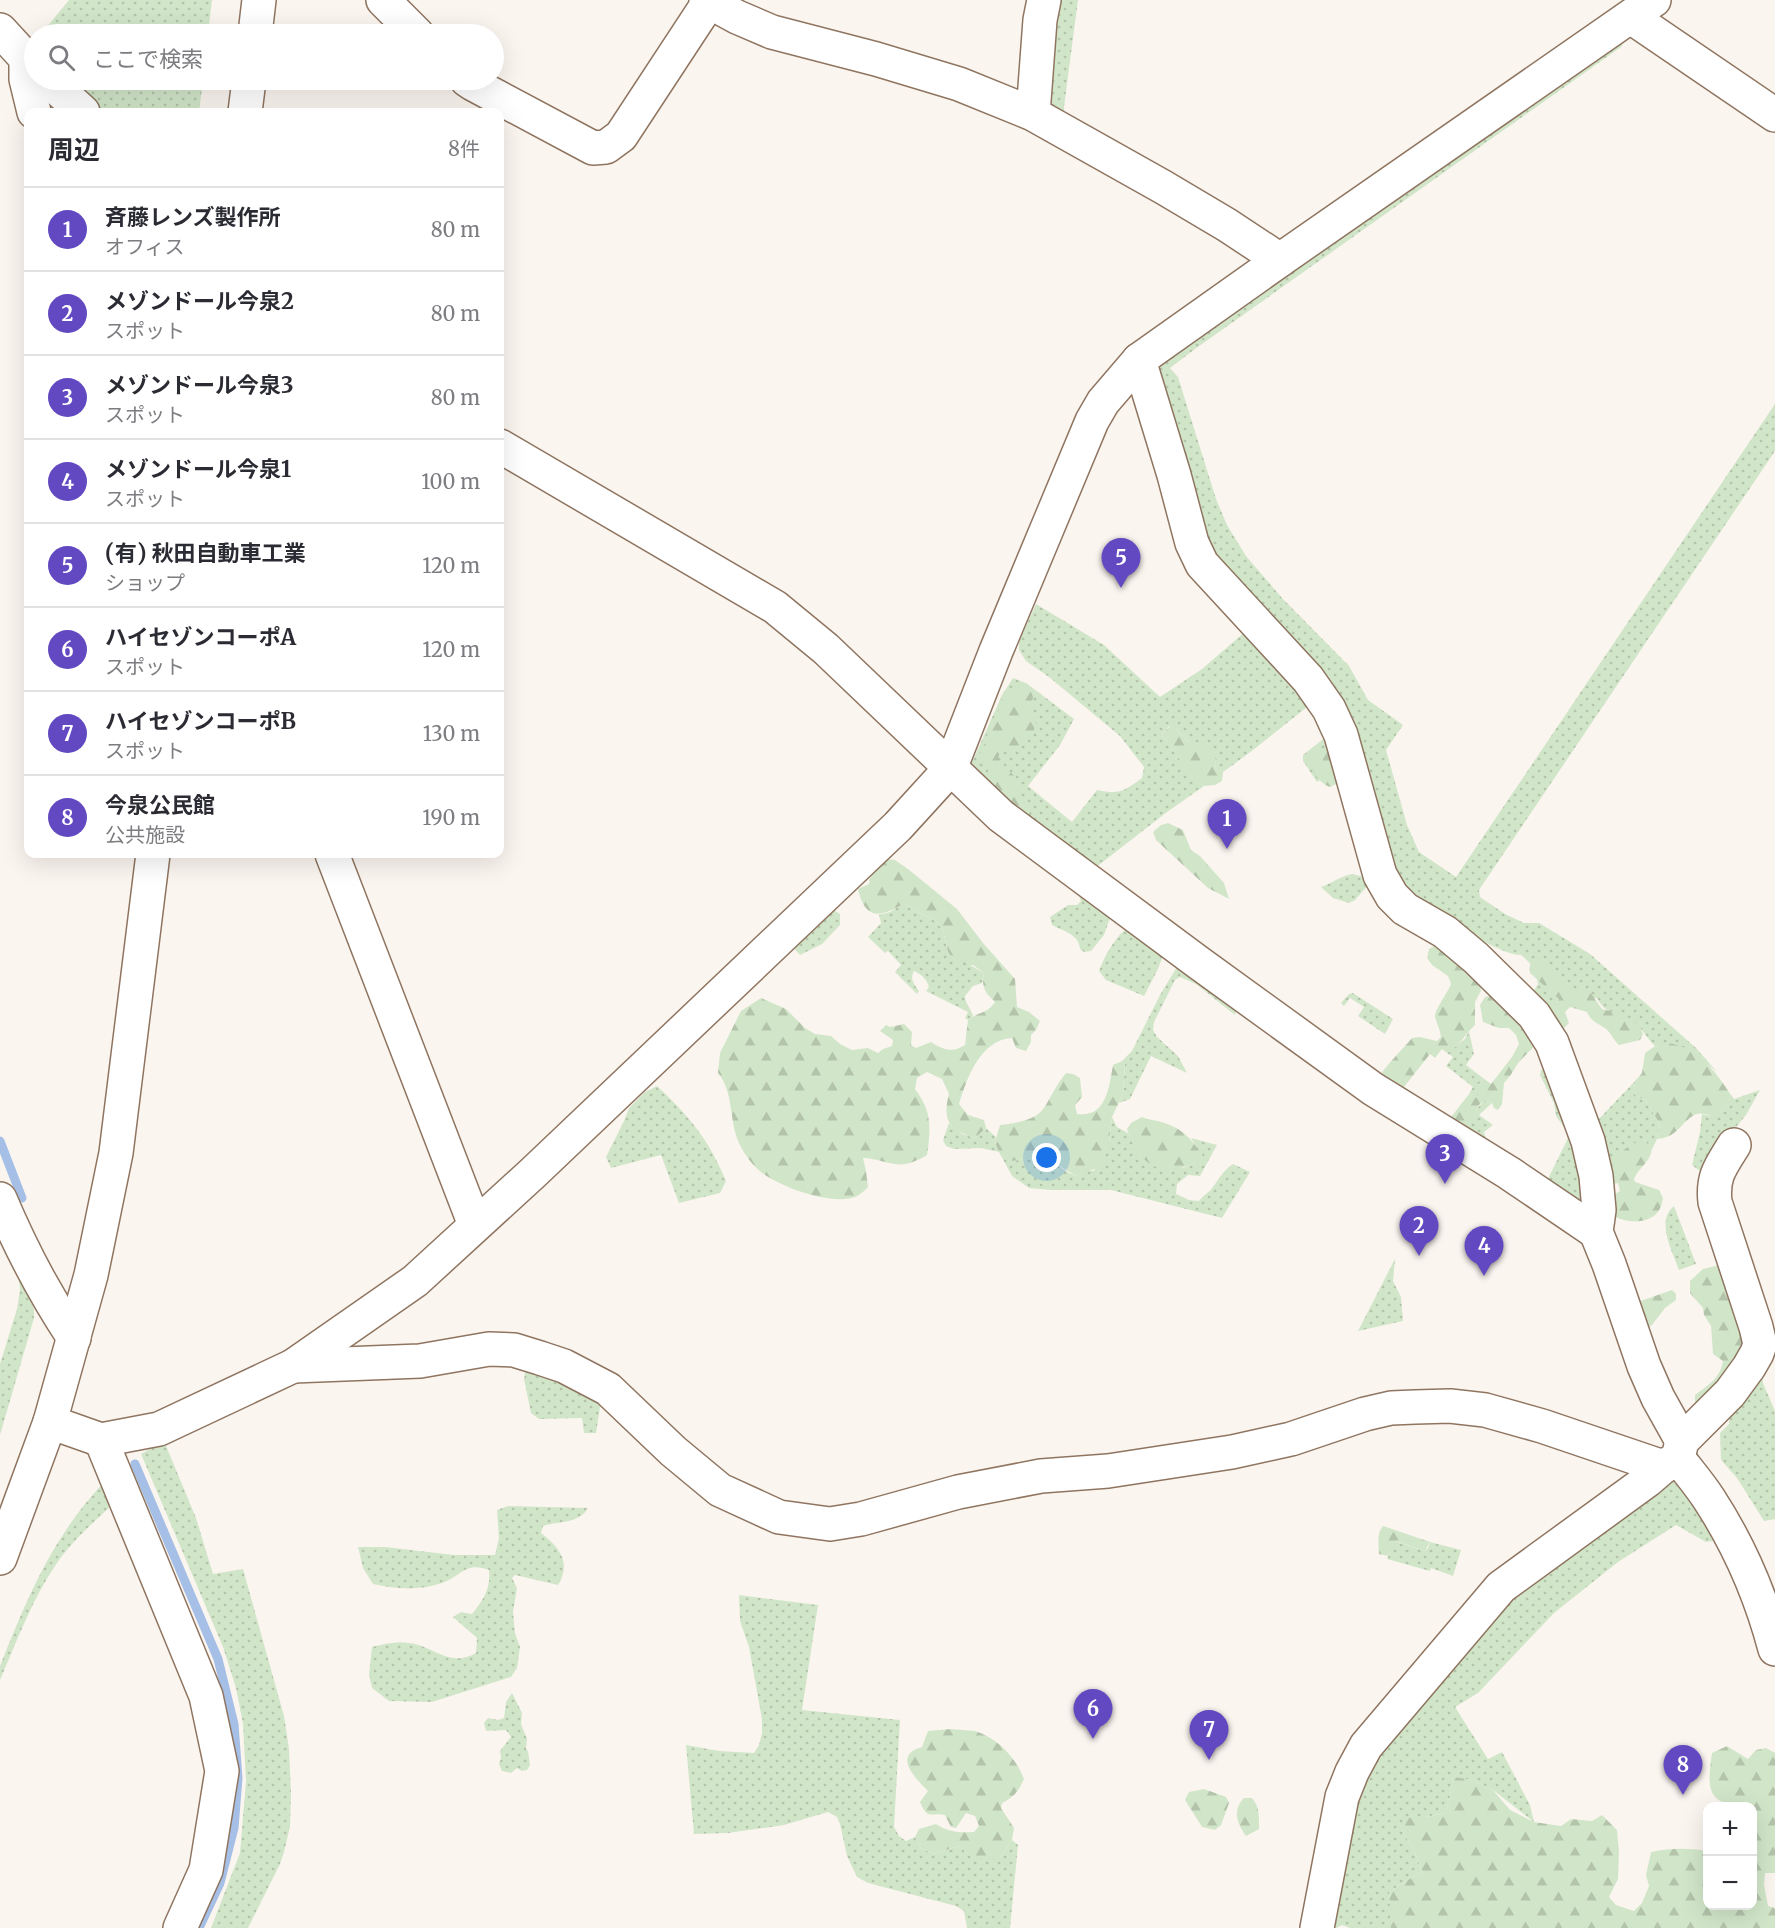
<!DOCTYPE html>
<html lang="ja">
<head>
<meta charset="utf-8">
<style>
  :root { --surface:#fff; --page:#f2f2f3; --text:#2b2b33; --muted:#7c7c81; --line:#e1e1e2; --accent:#6249c1 }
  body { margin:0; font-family:Merriweather,"Noto Sans JP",serif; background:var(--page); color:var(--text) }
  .controls { position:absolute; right:18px; bottom:18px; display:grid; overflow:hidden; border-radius:12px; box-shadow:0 6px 24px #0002 }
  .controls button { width:54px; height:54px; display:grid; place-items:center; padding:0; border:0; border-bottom:2px solid var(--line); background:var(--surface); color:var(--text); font:30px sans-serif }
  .you { position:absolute; left:1047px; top:1158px; width:21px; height:21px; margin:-15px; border:4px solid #fff; border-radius:50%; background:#1a73e8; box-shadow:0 0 0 9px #1a73e833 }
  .badge { display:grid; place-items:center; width:39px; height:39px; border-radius:50%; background:var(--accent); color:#fff; font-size:20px; font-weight:700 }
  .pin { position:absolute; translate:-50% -50px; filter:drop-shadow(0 2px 3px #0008) }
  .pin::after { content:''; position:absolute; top:32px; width:21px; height:18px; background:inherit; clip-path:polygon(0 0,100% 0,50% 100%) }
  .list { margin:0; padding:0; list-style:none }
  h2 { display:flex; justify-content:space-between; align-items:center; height:78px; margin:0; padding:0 24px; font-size:26px }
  h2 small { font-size:20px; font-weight:400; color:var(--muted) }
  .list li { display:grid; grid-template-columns:39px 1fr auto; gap:18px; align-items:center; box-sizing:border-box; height:84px; padding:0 24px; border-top:2px solid var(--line) }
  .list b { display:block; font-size:22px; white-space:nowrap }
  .list p { margin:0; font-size:20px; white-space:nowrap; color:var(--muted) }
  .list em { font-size:20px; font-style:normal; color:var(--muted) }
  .icon { flex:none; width:33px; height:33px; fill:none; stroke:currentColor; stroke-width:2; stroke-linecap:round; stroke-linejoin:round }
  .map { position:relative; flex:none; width:1775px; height:1928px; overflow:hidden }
  .search { position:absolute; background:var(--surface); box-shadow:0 6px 24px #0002; left:24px; top:24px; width:480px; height:66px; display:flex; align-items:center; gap:15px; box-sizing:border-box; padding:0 21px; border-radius:33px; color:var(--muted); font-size:22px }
  .panel { position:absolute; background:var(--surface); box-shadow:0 6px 24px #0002; left:24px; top:108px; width:480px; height:750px; border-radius:12px }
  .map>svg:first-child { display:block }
</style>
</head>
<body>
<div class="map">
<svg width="1775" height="1928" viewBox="0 0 1775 1928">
  <defs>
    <pattern id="grass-dots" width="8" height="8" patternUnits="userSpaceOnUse" patternTransform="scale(1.5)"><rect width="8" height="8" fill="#d1e6c9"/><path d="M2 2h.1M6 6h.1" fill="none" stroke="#b3c4ab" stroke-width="1.8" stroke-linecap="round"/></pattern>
    <pattern id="forest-firs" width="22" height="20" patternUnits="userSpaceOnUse" patternTransform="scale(1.5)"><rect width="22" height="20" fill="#d1e6c9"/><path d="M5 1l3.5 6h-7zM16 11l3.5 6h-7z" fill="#b3c4ab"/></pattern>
  </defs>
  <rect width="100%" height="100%" fill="#fbf5f0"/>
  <g fill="url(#grass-dots)">
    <polygon points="69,0 212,0 208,34 41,34"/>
    <polygon points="1054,0 1078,0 1064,107 1065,119 1043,107"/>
    <path d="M 1625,40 L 1621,47 L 1195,349 L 1170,368 L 1178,377 L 1216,499 L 1227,525 L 1246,556 L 1282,598 L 1349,666 L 1368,700 L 1403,725 L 1386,750 L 1407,825 L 1419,852 L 1456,877 L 1775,404 L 1775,451 L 1479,890 L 1480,897 L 1505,914 L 1524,923 L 1539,923 L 1590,954 L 1696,1048 L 1717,1072 C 1699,1057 1679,1041 1655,1046 C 1649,1041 1641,1027 1636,1024 C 1621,1013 1606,1016 1597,998 L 1560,997 L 1551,1015 L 1533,992 L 1538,984 L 1534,967 L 1521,955 C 1495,955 1421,902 1395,886 L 1347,733 L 1207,550 L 1154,361 L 1617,41 Z"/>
    <polygon points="65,80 203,80 199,112 99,112"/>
    <path d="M 1036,604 L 1104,645 L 1160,697 L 1202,669 L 1246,631 L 1316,700 C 1285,724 1256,749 1223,772 L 1215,769 L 1216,760 L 1198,743 L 1190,743 L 1176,729 L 1169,726 L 1162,734 L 1190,774 L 1204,786 L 1167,812 L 1095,868 L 969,769 L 1002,695 L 1013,678 L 1026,683 L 1074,719 L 1060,745 L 1028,786 L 1072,822 L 1097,790 C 1120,795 1124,791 1142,778 L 1144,767 L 1120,736 L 1049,677 L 1026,661 L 1019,650 L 1019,641 Z"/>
    <polygon points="1331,733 1336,784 1327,786 1321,779 1317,782 1303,761 1303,755"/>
    <path d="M 1352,874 L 1364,877 L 1370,883 L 1355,900 L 1349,903 L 1333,898 L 1321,887 C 1332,883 1341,876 1352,874 Z"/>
    <path d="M 1077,890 L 1112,912 L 1104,935 L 1091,951 L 1084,952 L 1080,949 C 1079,934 1063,931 1052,925 L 1050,917 L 1068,905 L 1077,905 L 1081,901 Z"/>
    <path d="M 903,904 L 937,922 L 943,930 L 948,952 L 984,973 L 982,983 L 973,986 L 965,996 C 965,1004 971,1008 973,1016 L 968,1020 L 965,1018 L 968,1012 L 926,991 L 929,987 C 927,979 921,974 914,971 C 910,979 913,983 919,991 L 917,994 L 895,972 L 901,965 L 888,951 L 885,953 L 868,937 L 881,923 L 879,915 L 890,912 Z"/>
    <polygon points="832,909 840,914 840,925 822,944 800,955 791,945"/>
    <path d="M 1130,927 L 1164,953 L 1158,969 L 1144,996 L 1106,980 L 1099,971 C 1103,959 1117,932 1130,927 Z"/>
    <polygon points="1178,965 1237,1006 1235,1015 1196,984 1180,977 1175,980 1154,1022 1153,1030 1157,1037 1178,1056 1187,1073 1151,1056 1130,1099 1119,1103 1123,1094 1125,1064 1122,1061 1132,1051 1160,995"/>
    <polygon points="1353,993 1393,1019 1385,1034 1358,1016 1364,1007 1350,998 1344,1006 1341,1003 1349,994"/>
    <polygon points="1469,1031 1474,1054 1466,1065 1483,1078 1478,1086 1479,1096 1476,1098 1469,1094 1473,1087 1446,1066 1453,1057 1447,1053 1465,1039"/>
    <polygon points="1549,1068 1555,1072 1590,1209 1547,1181 1568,1138 1566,1130 1556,1116 1554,1103 1540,1075 1541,1070"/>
    <polygon points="1635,1081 1634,1092 1636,1096 1645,1100 1660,1124 1657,1139 1652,1149 1644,1140 1606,1175 1598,1120"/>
    <path d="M 657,1086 C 690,1117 709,1140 726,1181 L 720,1193 L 679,1203 L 661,1155 L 611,1168 L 606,1157 L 624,1121 L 629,1108 L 645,1092 Z"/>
    <polygon points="1760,1090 1746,1115 1700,1171 1692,1165 1700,1132 1702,1114 1710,1116 1723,1113 1731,1095 1734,1099"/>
    <path d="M 1484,1101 L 1492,1103 L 1479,1115 L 1493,1125 L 1484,1132 L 1487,1145 L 1459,1136 C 1468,1125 1474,1110 1484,1101 Z"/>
    <path d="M 1112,1117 L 1117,1127 L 1128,1133 L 1141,1156 L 1183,1168 L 1195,1163 L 1196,1147 L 1191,1138 L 1217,1145 L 1200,1176 L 1188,1175 L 1177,1184 L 1176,1194 L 1189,1200 L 1199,1201 C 1203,1195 1210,1192 1213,1187 C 1220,1177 1223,1171 1233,1164 L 1250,1172 L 1222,1218 L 1111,1190 L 1051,1190 L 1029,1188 L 1012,1176 L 999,1152 L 981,1148 L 954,1149 L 946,1146 L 943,1140 L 949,1123 L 962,1134 L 975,1138 L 986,1128 L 996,1137 L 995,1143 L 1011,1161 C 1025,1159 1042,1156 1055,1164 C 1062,1168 1068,1173 1076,1176 L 1086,1170 L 1094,1171 L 1109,1141 Z"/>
    <path d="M 1674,1206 L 1696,1264 L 1679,1270 C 1673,1252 1655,1221 1674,1206 Z"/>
    <polygon points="1395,1259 1393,1281 1401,1297 1403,1321 1358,1331"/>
    <polygon points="18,1275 34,1309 34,1318 0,1435 0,1364 17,1309 20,1289"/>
    <polygon points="526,1368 548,1371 601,1401 596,1433 584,1433 582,1418 539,1419 531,1413 524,1379"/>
    <polygon points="1763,1374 1763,1383 1775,1411 1775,1519 1764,1521 1737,1478 1721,1460 1720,1433 1729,1424 1730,1404"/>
    <polygon points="164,1441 196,1518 213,1574 243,1569 284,1716 289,1749 291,1793 290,1827 284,1852 280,1864 248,1928 211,1928 240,1853 246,1781 243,1724 236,1688 223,1647 141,1454"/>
    <polygon points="1676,1472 1720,1540 1706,1542 1676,1525 1618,1562 1554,1613 1478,1693 1455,1707 1488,1759 1502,1752 1530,1805 1534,1822 1493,1790 1473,1780 1453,1778 1449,1802 1445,1813 1426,1817 1402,1831 1413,1848 1422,1871 1389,1892 1392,1928 1350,1928 1342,1925 1336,1928 1325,1928 1356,1779 1497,1598"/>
    <path d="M 104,1482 L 114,1503 C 94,1522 72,1541 57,1563 C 32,1599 17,1641 0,1680 L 0,1666 C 28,1596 52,1538 104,1482 Z"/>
    <path d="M 508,1506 L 588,1508 C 579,1524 559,1521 543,1526 L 541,1533 C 559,1547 572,1562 558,1585 L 515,1575 L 512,1578 L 517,1588 L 513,1612 L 515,1633 L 520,1647 L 517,1668 L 511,1677 L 432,1702 L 389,1701 L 372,1688 L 369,1674 L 372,1647 C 384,1644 397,1641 409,1643 C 434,1646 449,1668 476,1653 L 477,1638 L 453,1617 L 461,1612 L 472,1614 C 483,1600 491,1589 489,1570 C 465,1561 462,1576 442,1583 C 418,1591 396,1589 373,1584 L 363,1568 L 358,1547 L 385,1547 L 454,1555 L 495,1555 L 499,1538 L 497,1510 Z"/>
    <polygon points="1395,1541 1425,1551 1428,1548 1430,1542 1461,1550 1453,1576 1431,1568 1430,1571 1387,1559"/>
    <polygon points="739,1595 818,1605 802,1710 900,1720 894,1827 899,1836 906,1841 915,1837 921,1848 933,1854 959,1846 973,1858 1000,1858 1012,1840 1018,1845 1010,1928 967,1928 964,1911 956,1906 868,1883 857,1877 847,1856 840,1824 837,1817 828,1812 784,1825 728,1833 694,1834 686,1745 719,1751 754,1753 759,1745 762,1733 762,1719 749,1647 740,1621"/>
    <polygon points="512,1693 522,1713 521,1724 527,1739 526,1749 528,1751 530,1765 527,1770 522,1771 517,1768 511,1773 502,1771 499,1764 501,1758 500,1751 511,1737 506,1730 486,1731 484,1723 488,1718 498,1720 504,1718 506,1702"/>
  </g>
  <g fill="url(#forest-firs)">
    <path d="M 1021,685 L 1031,688 L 1033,698 L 1030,708 L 1037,715 C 1035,732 1031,741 1017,750 L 1007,749 L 1000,751 L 998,759 L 1020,782 L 1021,795 L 1032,812 L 1029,821 L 990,784 L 987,762 L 979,756 L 985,743 L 989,728 L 1001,706 L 1002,695 L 1007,689 Z"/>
    <polygon points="1170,726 1176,729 1190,743 1198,742 1211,749 1216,760 1215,769 1223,772 1222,781 1215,785 1204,786 1190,775 1162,734"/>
    <path d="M 1316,746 L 1324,751 L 1333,753 L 1339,780 L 1336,784 L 1330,787 C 1317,782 1310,768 1309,754 Z"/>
    <polygon points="1168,823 1183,830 1191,850 1200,856 1224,883 1229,899 1208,888 1156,840 1153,832 1161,825"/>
    <path d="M 886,859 L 895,860 L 908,869 L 957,909 L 983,943 L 1015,979 L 1017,1007 L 1029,1012 L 1040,1021 L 1036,1030 L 1031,1035 L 1031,1042 L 1026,1051 L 1016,1048 L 1012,1038 C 980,1040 967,1078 959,1104 L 968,1115 L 984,1120 L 986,1128 L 975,1138 C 949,1130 942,1120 949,1094 L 942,1079 L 927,1072 L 917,1078 L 915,1089 C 932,1111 931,1128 927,1155 C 897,1173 892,1160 863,1158 L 866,1171 L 868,1187 C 865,1190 861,1194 857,1196 C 835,1207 779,1187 761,1172 C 754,1167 745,1155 741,1147 C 728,1124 735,1093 718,1073 L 720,1053 L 741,1011 L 761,998 L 786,1009 L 805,1028 L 815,1034 L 831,1036 L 840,1044 L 852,1050 L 868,1048 L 878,1053 L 883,1049 L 892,1046 L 893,1040 L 880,1031 L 886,1025 L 890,1027 L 904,1024 L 912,1032 L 911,1045 L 916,1048 L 931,1042 C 943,1050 953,1053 965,1045 L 968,1020 C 979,1011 986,1015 995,1002 C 985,993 981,987 984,973 L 973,965 L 959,965 L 948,952 L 943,930 L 937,922 L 903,904 C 880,918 865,920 858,889 L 869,884 L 870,878 Z"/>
    <path d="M 1436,945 L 1480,982 L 1481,991 L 1475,1002 L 1475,1025 C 1464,1035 1460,1046 1447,1053 L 1442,1049 L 1435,1058 L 1430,1054 L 1404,1087 L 1448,1121 L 1469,1094 L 1476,1098 L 1478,1096 L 1478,1086 L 1483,1078 L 1491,1084 L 1512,1057 L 1519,1044 L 1516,1035 L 1509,1028 L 1499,1028 L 1483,1022 L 1480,1005 L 1485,997 L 1495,994 L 1537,1042 C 1532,1050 1525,1055 1519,1062 C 1514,1069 1511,1076 1504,1083 L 1502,1104 L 1498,1110 L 1494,1108 L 1492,1103 L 1484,1101 L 1479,1105 L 1471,1121 L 1459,1136 L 1378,1079 C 1385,1066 1402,1050 1412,1038 L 1420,1037 L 1437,1041 L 1441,1037 C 1440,1030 1437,1023 1435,1017 C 1434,1011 1448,992 1451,984 L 1448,976 L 1432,965 L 1427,958 L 1429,949 Z"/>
    <path d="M 1538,957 L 1544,958 L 1562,984 L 1571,991 L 1576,989 L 1590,992 L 1602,1009 L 1622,1014 L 1631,1019 L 1639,1025 L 1643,1034 L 1640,1040 L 1619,1045 C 1613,1040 1612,1034 1606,1029 C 1598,1023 1591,1022 1587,1012 L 1570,1007 L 1565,1012 L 1569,1023 L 1563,1029 L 1558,1027 L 1551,1015 L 1559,999 L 1530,973 C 1529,965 1530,959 1538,957 Z"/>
    <path d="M 1667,1043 C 1697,1046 1716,1072 1731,1095 L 1723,1113 L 1716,1117 C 1710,1116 1703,1112 1697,1114 C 1682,1119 1679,1138 1657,1139 L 1660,1124 L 1645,1100 L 1636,1096 L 1634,1092 L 1635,1081 L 1642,1073 L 1645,1053 L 1655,1046 Z"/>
    <path d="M 1122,1061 L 1125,1064 L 1123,1094 L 1112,1117 L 1109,1141 L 1104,1152 L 1107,1165 C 1096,1170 1086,1170 1076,1176 L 1053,1162 L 1036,1158 L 1011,1161 L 999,1152 L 995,1142 L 1000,1125 C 1053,1119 1039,1107 1066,1073 L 1073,1074 L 1080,1078 L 1082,1097 L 1075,1105 L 1077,1114 C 1106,1118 1109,1088 1113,1065 Z"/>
    <path d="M 1142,1117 C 1149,1120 1155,1120 1161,1122 C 1183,1128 1191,1139 1203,1156 L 1200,1165 L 1195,1163 C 1161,1179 1138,1164 1127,1129 L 1131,1123 Z"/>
    <path d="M 1644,1140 L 1652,1149 C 1650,1163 1639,1167 1634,1179 L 1635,1182 L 1659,1190 L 1663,1198 C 1662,1204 1660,1211 1655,1215 C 1643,1225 1622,1222 1610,1214 L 1612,1196 L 1620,1191 L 1618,1183 L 1612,1184 L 1606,1175 C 1614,1159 1625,1144 1644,1140 Z"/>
    <path d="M 1723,1264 L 1749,1340 L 1704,1402 L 1695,1403 L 1695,1395 C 1708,1385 1720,1379 1723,1361 L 1713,1354 L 1711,1326 L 1704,1315 L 1703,1308 L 1690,1293 L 1690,1281 L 1703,1269 Z"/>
    <polygon points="1672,1290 1676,1294 1676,1300 1665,1308 1652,1325 1644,1330 1632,1304"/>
    <path d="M 1383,1526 L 1430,1542 L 1425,1551 L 1396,1541 L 1388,1556 L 1379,1554 C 1379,1544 1376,1534 1383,1526 Z"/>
    <path d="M 951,1729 C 958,1730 967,1730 975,1731 C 998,1738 1016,1758 1024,1779 C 1019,1790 1014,1798 1002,1803 L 1001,1808 L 1014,1828 L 1012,1840 L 1000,1858 L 973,1858 L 959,1846 L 933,1854 L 921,1848 L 915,1837 L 919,1829 L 936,1824 C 948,1832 959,1833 974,1832 L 979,1826 L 975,1816 L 966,1813 L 956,1828 L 951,1827 L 945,1815 C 931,1812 928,1821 920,1802 L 928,1791 C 915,1778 892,1755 922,1747 L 928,1731 Z"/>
    <path d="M 1727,1746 L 1748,1759 L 1756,1750 L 1766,1748 L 1775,1753 L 1775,1873 L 1765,1873 L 1764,1885 L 1768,1906 L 1775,1908 L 1775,1928 L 1391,1928 L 1389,1892 L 1422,1871 L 1413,1848 L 1402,1831 L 1406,1818 L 1426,1817 L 1445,1813 L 1449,1802 L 1453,1777 L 1473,1780 L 1493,1790 L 1510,1810 L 1534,1822 L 1561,1826 L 1571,1819 L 1592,1821 L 1602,1815 L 1617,1830 L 1619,1852 L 1618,1879 L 1609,1897 L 1616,1905 L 1634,1911 L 1642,1903 L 1649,1886 L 1646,1875 L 1651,1852 C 1671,1848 1688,1848 1707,1851 L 1708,1906 L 1752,1906 L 1752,1806 C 1708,1806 1706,1793 1712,1753 Z"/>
    <polygon points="1204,1789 1226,1797 1229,1803 1221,1825 1215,1830 1202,1827 1185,1800 1189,1792"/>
    <path d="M 1244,1798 L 1252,1798 C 1260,1807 1259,1818 1259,1829 L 1246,1836 C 1237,1823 1232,1810 1244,1798 Z"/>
  </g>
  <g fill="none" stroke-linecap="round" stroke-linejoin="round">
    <g stroke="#a5bfe6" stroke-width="9">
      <polyline points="0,1141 22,1198"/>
      <polyline points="135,1464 218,1659 234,1724 238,1778 234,1828 220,1883 199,1928"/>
    </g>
    <defs>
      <g id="minor">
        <polyline points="383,0 417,34"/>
        <polyline points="706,0 737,17 772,32 876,59 959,84 1033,114 1163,187 1227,225 1280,260"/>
        <polyline points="1631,17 1775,115"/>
        <polyline points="0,30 34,67"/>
        <polyline points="255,34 259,0"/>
        <polyline points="26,60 26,79 34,112"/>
        <polyline points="48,80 83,112"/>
        <polyline points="467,80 473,84 593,148 606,147 621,136 709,2"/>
        <polyline points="245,112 249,80"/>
        <polyline points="1033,114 1040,20 1044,0"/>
        <polyline points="1139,360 1174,475 1192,543 1202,564 1308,679 1329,709 1341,735 1380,875 1392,896 1405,909 1445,932 1476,958 1534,1015 1552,1043 1588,1141 1596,1176 1599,1210 1596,1232 1609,1264 1644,1366 1658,1398 1682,1441"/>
        <polyline points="500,446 775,607 826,649 1001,816 1199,963 1373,1089 1509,1173 1596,1232"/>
        <polyline points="332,854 475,1225"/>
        <path d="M 0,1199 C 21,1249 44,1293 74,1338"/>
        <polyline points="293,1366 420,1361 489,1349 514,1350 540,1358 564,1366 608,1389 673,1451 720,1490 779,1517 830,1524 861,1519 958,1492 1041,1476 1108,1471 1232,1452 1291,1439 1365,1414 1391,1408 1415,1407 1450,1406 1485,1410 1542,1426 1663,1467"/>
        <polyline points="50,1422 101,1440 159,1429 293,1366 415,1281 534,1172 898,826 950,769 996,651 1092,421 1103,402 1139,360 1280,260 1654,0"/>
        <polyline points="101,1440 206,1696 222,1771 206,1870 180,1928"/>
        <path d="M 1678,1458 C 1688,1471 1700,1485 1709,1499 C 1739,1545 1761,1596 1775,1649"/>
        <polyline points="0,1558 50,1422 91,1275 116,1153 153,854"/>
        <path d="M 1317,1928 L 1342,1797 L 1352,1772 L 1366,1746 L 1501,1587 L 1648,1480 L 1663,1467 L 1678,1458 L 1682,1441 L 1730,1393 L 1749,1367 L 1757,1353 L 1760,1344 L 1756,1327 L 1715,1202 C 1712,1176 1721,1166 1734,1145"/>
      </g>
    </defs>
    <use href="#minor" stroke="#8f7560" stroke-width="36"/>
    <use href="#minor" stroke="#fff" stroke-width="33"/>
  </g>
</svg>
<div class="controls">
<button>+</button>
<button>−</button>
</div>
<div class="you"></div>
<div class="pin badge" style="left:1227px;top:849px">1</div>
<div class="pin badge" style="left:1419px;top:1256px">2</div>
<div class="pin badge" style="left:1445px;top:1184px">3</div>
<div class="pin badge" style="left:1484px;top:1276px">4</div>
<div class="pin badge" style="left:1121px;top:588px">5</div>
<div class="pin badge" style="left:1093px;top:1739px">6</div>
<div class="pin badge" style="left:1209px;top:1760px">7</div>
<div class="pin badge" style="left:1683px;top:1795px">8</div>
<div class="search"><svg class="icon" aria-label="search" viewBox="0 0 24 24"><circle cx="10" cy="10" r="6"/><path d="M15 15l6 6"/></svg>ここで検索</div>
<section class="panel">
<h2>周辺<small>8件</small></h2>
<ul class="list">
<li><span class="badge">1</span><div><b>斉藤レンズ製作所</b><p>オフィス</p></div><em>80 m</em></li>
<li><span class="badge">2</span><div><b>メゾンドール今泉2</b><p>スポット</p></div><em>80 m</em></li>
<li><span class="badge">3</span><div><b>メゾンドール今泉3</b><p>スポット</p></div><em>80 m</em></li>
<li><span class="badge">4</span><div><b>メゾンドール今泉1</b><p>スポット</p></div><em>100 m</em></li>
<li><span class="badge">5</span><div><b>(有) 秋田自動車工業</b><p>ショップ</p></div><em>120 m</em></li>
<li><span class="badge">6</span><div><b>ハイセゾンコーポA</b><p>スポット</p></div><em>120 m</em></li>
<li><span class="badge">7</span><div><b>ハイセゾンコーポB</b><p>スポット</p></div><em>130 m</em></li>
<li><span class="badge">8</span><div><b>今泉公民館</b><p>公共施設</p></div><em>190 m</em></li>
</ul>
</section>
</div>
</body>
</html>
